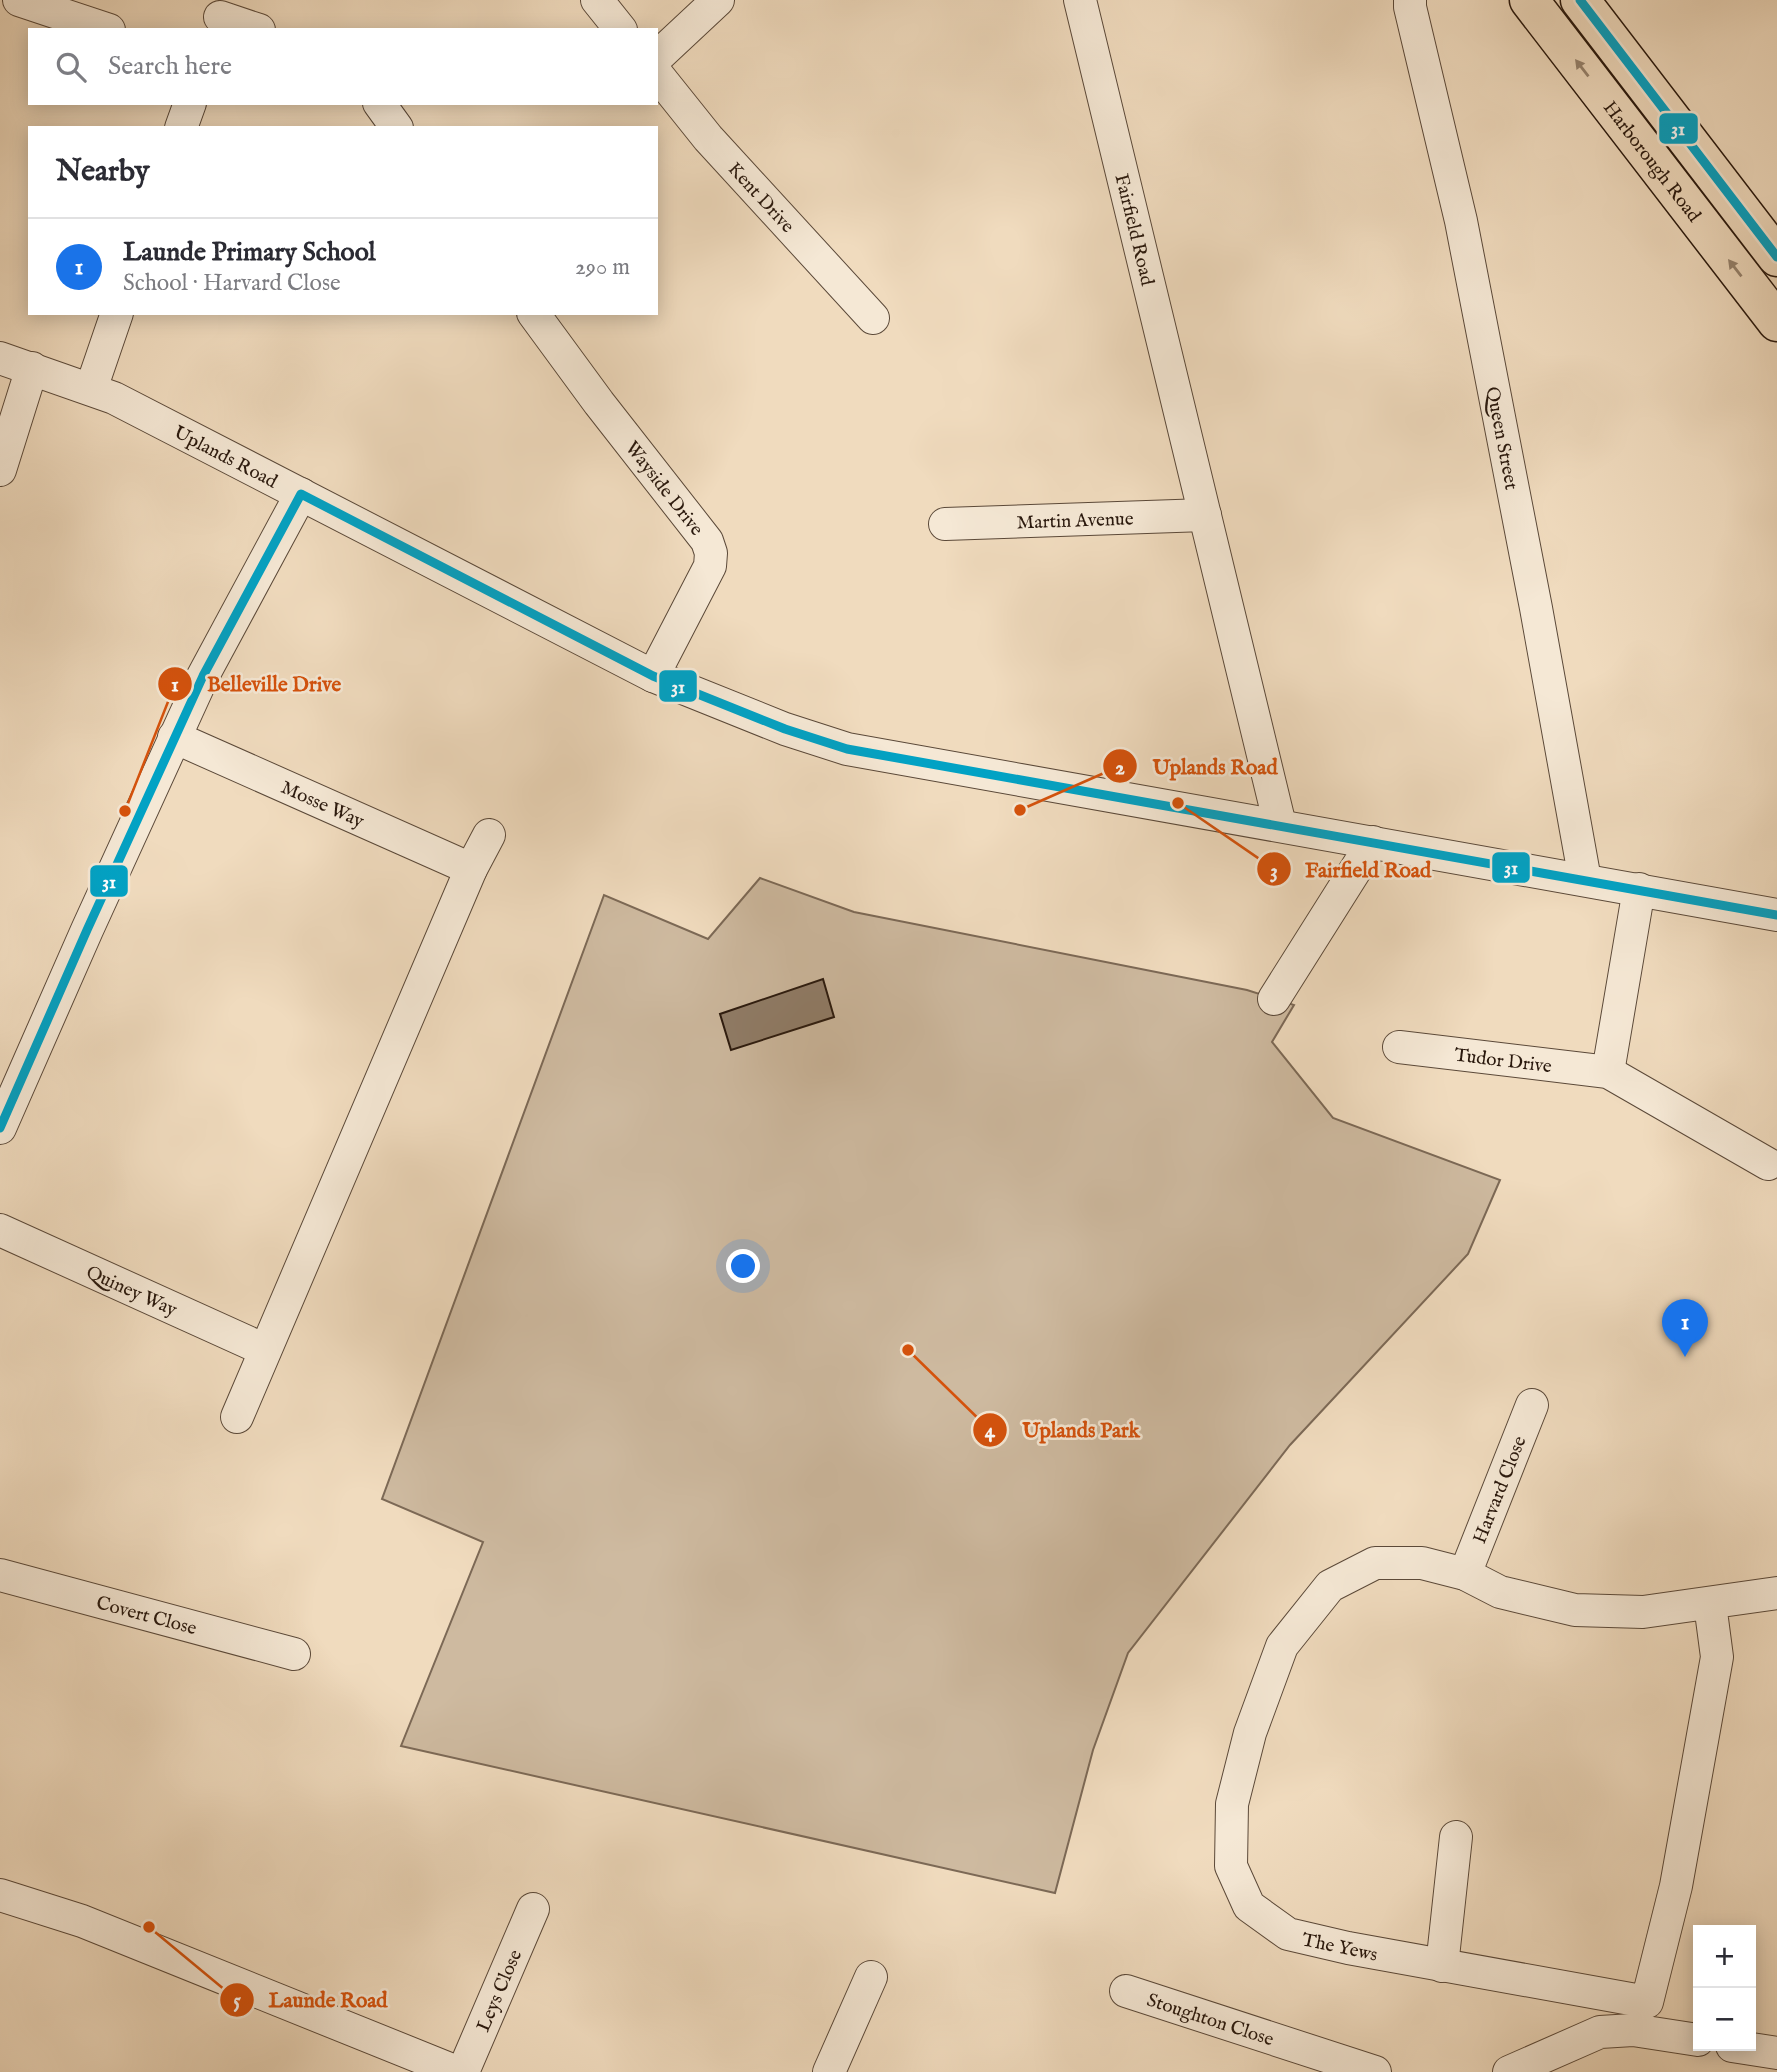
<!DOCTYPE html>
<html lang="en">
<head>
<meta charset="utf-8">
<style>
  :root { --surface:#fff; --page:#f7f7f7; --text:#2b2b33; --muted:#7c7c81; --line:#e1e1e2; --accent:#1a73e8 }
  body { margin:0; font-family:"IM FELL English",serif; background:var(--page); color:var(--text) }
  .controls { position:absolute; right:21px; bottom:21px; display:grid; overflow:hidden; border-radius:0px; box-shadow:0 4px 18px #0003 }
  .controls button { width:63px; height:63px; display:grid; place-items:center; padding:0; border:0; border-bottom:2px solid var(--line); background:var(--surface); color:var(--text); font:35px sans-serif }
  .you { position:absolute; left:744px; top:1267px; width:24px; height:24px; margin:-18px; border:5px solid #fff; border-radius:50%; background:#1a73e8; box-shadow:0 0 0 10px #1a73e833 }
  .badge { display:grid; place-items:center; width:46px; height:46px; border-radius:50%; background:var(--accent); color:#fff; font-size:23px; font-weight:700 }
  .pin { position:absolute; translate:-50% -58px; filter:drop-shadow(0 2px 4px #0008) }
  .pin::after { content:''; position:absolute; top:37px; width:24px; height:21px; background:inherit; clip-path:polygon(0 0,100% 0,50% 100%) }
  .list { margin:0; padding:0; list-style:none }
  h2 { display:flex; justify-content:space-between; align-items:center; height:91px; margin:0; padding:0 28px; font-size:30px }
  h2 small { font-size:23px; font-weight:400; color:var(--muted) }
  .list li { display:grid; grid-template-columns:46px 1fr auto; gap:21px; align-items:center; box-sizing:border-box; height:98px; padding:0 28px; border-top:2px solid var(--line) }
  .list b { display:block; font-size:26px; white-space:nowrap }
  .list p { margin:0; font-size:23px; white-space:nowrap; color:var(--muted) }
  .list em { font-size:23px; font-style:normal; color:var(--muted) }
  .icon { flex:none; width:38px; height:38px; fill:none; stroke:currentColor; stroke-width:2; stroke-linecap:round; stroke-linejoin:round }
  .map { position:relative; flex:none; width:1777px; height:2072px; overflow:hidden }
  .search { position:absolute; background:var(--surface); box-shadow:0 4px 18px #0003; left:28px; top:28px; width:630px; height:77px; display:flex; align-items:center; gap:18px; box-sizing:border-box; padding:0 24px; border-radius:0px; color:var(--muted); font-size:26px }
  .panel { position:absolute; background:var(--surface); box-shadow:0 4px 18px #0003; left:28px; top:126px; width:630px; height:189px; border-radius:0px }
  .map>svg:first-child { display:block }
</style>
</head>
<body>
<div class="map">
<svg width="1777" height="2072" viewBox="0 0 1777 2072">
  <rect width="100%" height="100%" fill="#f0dbbe"/>
  <filter id="stains"><feTurbulence type="fractalNoise" baseFrequency=".00286" numOctaves="4"/><feColorMatrix values="0 0 0 0 .2 0 0 0 0 .09 0 0 0 0 .02 0 0 0 .5 -.17"/></filter>
  <radialGradient id="worn" r=".72"><stop offset=".6" stop-color="#630" stop-opacity="0"/><stop offset="1" stop-color="#630" stop-opacity=".3"/></radialGradient>
  <polygon fill="#cebaa0" stroke="#7c6956" stroke-width="2" points="760,878 854,912 1247,990 1294,1005 1272,1042 1333,1118 1500,1180 1468,1254 1290,1445 1128,1653 1093,1750 1055,1893 401,1746 483,1542 382,1499 604,895 708,939"/>
  <polygon fill="#907d69" stroke="#29180d" stroke-width="2" points="823,979 834,1017 731,1050 720,1014"/>
  <g fill="none" stroke-linecap="round" stroke-linejoin="round">
    <defs>
      <g id="minor">
        <polyline points="19,0 109,30"/>
        <polyline points="597,0 621,30"/>
        <path id="s1" d="M 1080,0 L 1280,825"/>
        <path id="s2" d="M 1410,0 L 1410,7 L 1461,221 L 1536,608 L 1585,880"/>
        <polyline points="220,17 259,30"/>
        <polyline points="656,58 718,0"/>
        <path id="s3" d="M 656,73 L 708,138 L 873,318"/>
        <polyline points="379,103 397,128"/>
        <polyline points="181,128 190,103"/>
        <path id="s4" d="M 533,313 L 599,403 L 707,541 L 711,553 L 710,566 L 653,676"/>
        <path id="s5" d="M 0,358 L 114,398 L 653,676 L 785,729 L 847,749 L 1777,915"/>
        <polyline points="91,389 117,313"/>
        <polyline points="0,470 32,368"/>
        <path id="s6" d="M 945,524 L 1205,515"/>
        <path id="s7" d="M 174,737 L 471,869"/>
        <polyline points="1274,999 1373,842"/>
        <path id="s8" d="M 1399,1047 L 1608,1072 L 1768,1164"/>
        <polyline points="1608,1072 1639,889"/>
        <polyline points="0,1128 87,930 203,676 301,494"/>
        <path id="s9" d="M 0,1230 L 265,1350"/>
        <polyline points="237,1417 471,869 489,835"/>
        <path id="s10" d="M 1465,1574 L 1532,1405"/>
        <path id="s11" d="M 0,1575 L 294,1654"/>
        <polyline points="1710,1604 1717,1657 1676,1886 1647,2002 1348,1948 1288,1934 1249,1906 1231,1866 1232,1804 1250,1733 1282,1646 1330,1586 1375,1563 1422,1563 1465,1574 1500,1592 1575,1610 1643,1612 1777,1593"/>
        <polyline points="0,1895 82,1921 457,2072"/>
        <polyline points="1442,1966 1456,1837"/>
        <path id="s12" d="M 1126,1991 L 1375,2072"/>
        <polyline points="1732,2046 1777,2053"/>
        <path id="s13" d="M 463,2072 L 533,1909"/>
        <polyline points="829,2072 871,1977"/>
        <polyline points="1509,2072 1600,2032 1633,2030 1698,2040"/>
      </g>
      <g id="highway">
        <path id="s14" d="M 1529,0 L 1777,322"/>
        <polyline points="1580,0 1777,257"/>
      </g>
    </defs>
    <use href="#minor" stroke="#5b4939" stroke-width="34"/>
    <use href="#highway" stroke="#29180d" stroke-width="41"/>
    <use href="#minor" stroke="#f5e8d5" stroke-width="32"/>
    <use href="#highway" stroke="#f0dbbe" stroke-width="38"/>
    <defs>
      <g id="bus-1">
        <polyline points="1580,0 1777,257"/>
        <polyline points="0,1128 87,930 203,676 301,494 653,676 785,729 847,749 1777,915"/>
      </g>
    </defs>
    <use href="#bus-1" stroke="#f5e8d5" stroke-width="14"/>
    <use href="#bus-1" stroke="#02a2c4" stroke-width="9"/>
  </g>
  <defs><path id="oneway-solid" d="M-6-.8H1V-3.2L6.5 0L1 3.2V.8H-6Z" transform="scale(1.75)"/></defs>
  <g fill="#96836e">
    <use href="#oneway-solid" transform="translate(1582 68) rotate(-128)"/>
    <use href="#oneway-solid" transform="translate(1735 268) rotate(-128)"/>
  </g>
  <g text-anchor="middle" stroke-width="5" stroke-linejoin="round" paint-order="stroke">
    <g font-size="19" fill="#29180d" stroke="#f5e8d5">
      <text dy="7" stroke="none"><textPath href="#s14" startOffset="203">Harborough Road</textPath></text>
      <text dy="7" stroke="none"><textPath href="#s3" startOffset="163">Kent Drive</textPath></text>
      <text dy="7" stroke="none"><textPath href="#s1" startOffset="236">Fairfield Road</textPath></text>
      <text dy="7" stroke="none"><textPath href="#s2" startOffset="448">Queen Street</textPath></text>
      <text dy="7" stroke="none"><textPath href="#s5" startOffset="247">Uplands Road</textPath></text>
      <text dy="7" stroke="none"><textPath href="#s4" startOffset="219">Wayside Drive</textPath></text>
      <text dy="7" stroke="none"><textPath href="#s6" startOffset="130">Martin Avenue</textPath></text>
      <text dy="7" stroke="none"><textPath href="#s7" startOffset="163">Mosse Way</textPath></text>
      <text dy="7" stroke="none"><textPath href="#s8" startOffset="105">Tudor Drive</textPath></text>
      <text dy="7" stroke="none"><textPath href="#s9" startOffset="145">Quiney Way</textPath></text>
      <text dy="7" stroke="none"><textPath href="#s10" startOffset="91">Harvard Close</textPath></text>
      <text dy="7" stroke="none"><textPath href="#s11" startOffset="152">Covert Close</textPath></text>
      <text transform="translate(1340 1946) rotate(12)" y="7">The Yews</text>
      <text dy="7" stroke="none"><textPath href="#s13" startOffset="89">Leys Close</textPath></text>
      <text dy="7" stroke="none"><textPath href="#s12" startOffset="89">Stoughton Close</textPath></text>
    </g>
  </g>
  <path fill="none" stroke="#d5520c" stroke-width="2.5" d="M125 811L175 684M1020 810L1120 766M1178 803L1274 869M908 1350L990 1430M149 1927L237 2000"/>
  <g fill="#d5520c" stroke="#f5e8d5" stroke-width="2.5">
    <circle cx="125" cy="811" r="7"/>
    <circle cx="1020" cy="810" r="7"/>
    <circle cx="1178" cy="803" r="7"/>
    <circle cx="908" cy="1350" r="7"/>
    <circle cx="149" cy="1927" r="7"/>
    <circle cx="175" cy="684" r="18"/>
    <circle cx="1120" cy="766" r="18"/>
    <circle cx="1274" cy="869" r="18"/>
    <circle cx="990" cy="1430" r="18"/>
    <circle cx="237" cy="2000" r="18"/>
  </g>
  <g font-size="21" text-anchor="middle" font-weight="bold" fill="#fff">
    <text x="175" y="691">1</text>
    <text x="1120" y="774">2</text>
    <text x="1274" y="877">3</text>
    <text x="990" y="1437">4</text>
    <text x="237" y="2007">5</text>
  </g>
  <g font-size="21" text-anchor="middle" font-weight="bold" fill="#d5520c" stroke="#f5e8d5" stroke-width="5" stroke-linejoin="round" paint-order="stroke">
    <text x="274" y="691">Belleville Drive</text>
    <text x="1215" y="774">Uplands Road</text>
    <text x="1368" y="877">Fairfield Road</text>
    <text x="1081" y="1437">Uplands Park</text>
    <text x="328" y="2007">Launde Road</text>
  </g>
  <g stroke="#f5e8d5" stroke-width="2.5">
    <rect x="1658" y="112" width="41" height="33" rx="7" fill="#02a2c4"/>
    <rect x="658" y="669" width="40" height="34" rx="7" fill="#02a2c4"/>
    <rect x="1491" y="851" width="40" height="33" rx="7" fill="#02a2c4"/>
    <rect x="89" y="864" width="40" height="34" rx="7" fill="#02a2c4"/>
  </g>
  <g font-size="19" text-anchor="middle" font-weight="bold" fill="#fff">
    <text x="1678" y="135">31</text>
    <text x="678" y="693">31</text>
    <text x="1511" y="874">31</text>
    <text x="109" y="888">31</text>
  </g>
  <rect width="100%" height="100%" filter="url(#stains)"/>
  <rect width="100%" height="100%" fill="url(#worn)"/>
</svg>
<div class="controls">
<button>+</button>
<button>−</button>
</div>
<div class="you"></div>
<div class="pin badge" style="left:1685px;top:1357px">1</div>
<div class="search"><svg class="icon" aria-label="search" viewBox="0 0 24 24"><circle cx="10" cy="10" r="6"/><path d="M15 15l6 6"/></svg>Search here</div>
<section class="panel">
<h2>Nearby<small></small></h2>
<ul class="list">
<li><span class="badge">1</span><div><b>Launde Primary School</b><p>School · Harvard Close</p></div><em>290 m</em></li>
</ul>
</section>
</div>
</body>
</html>
